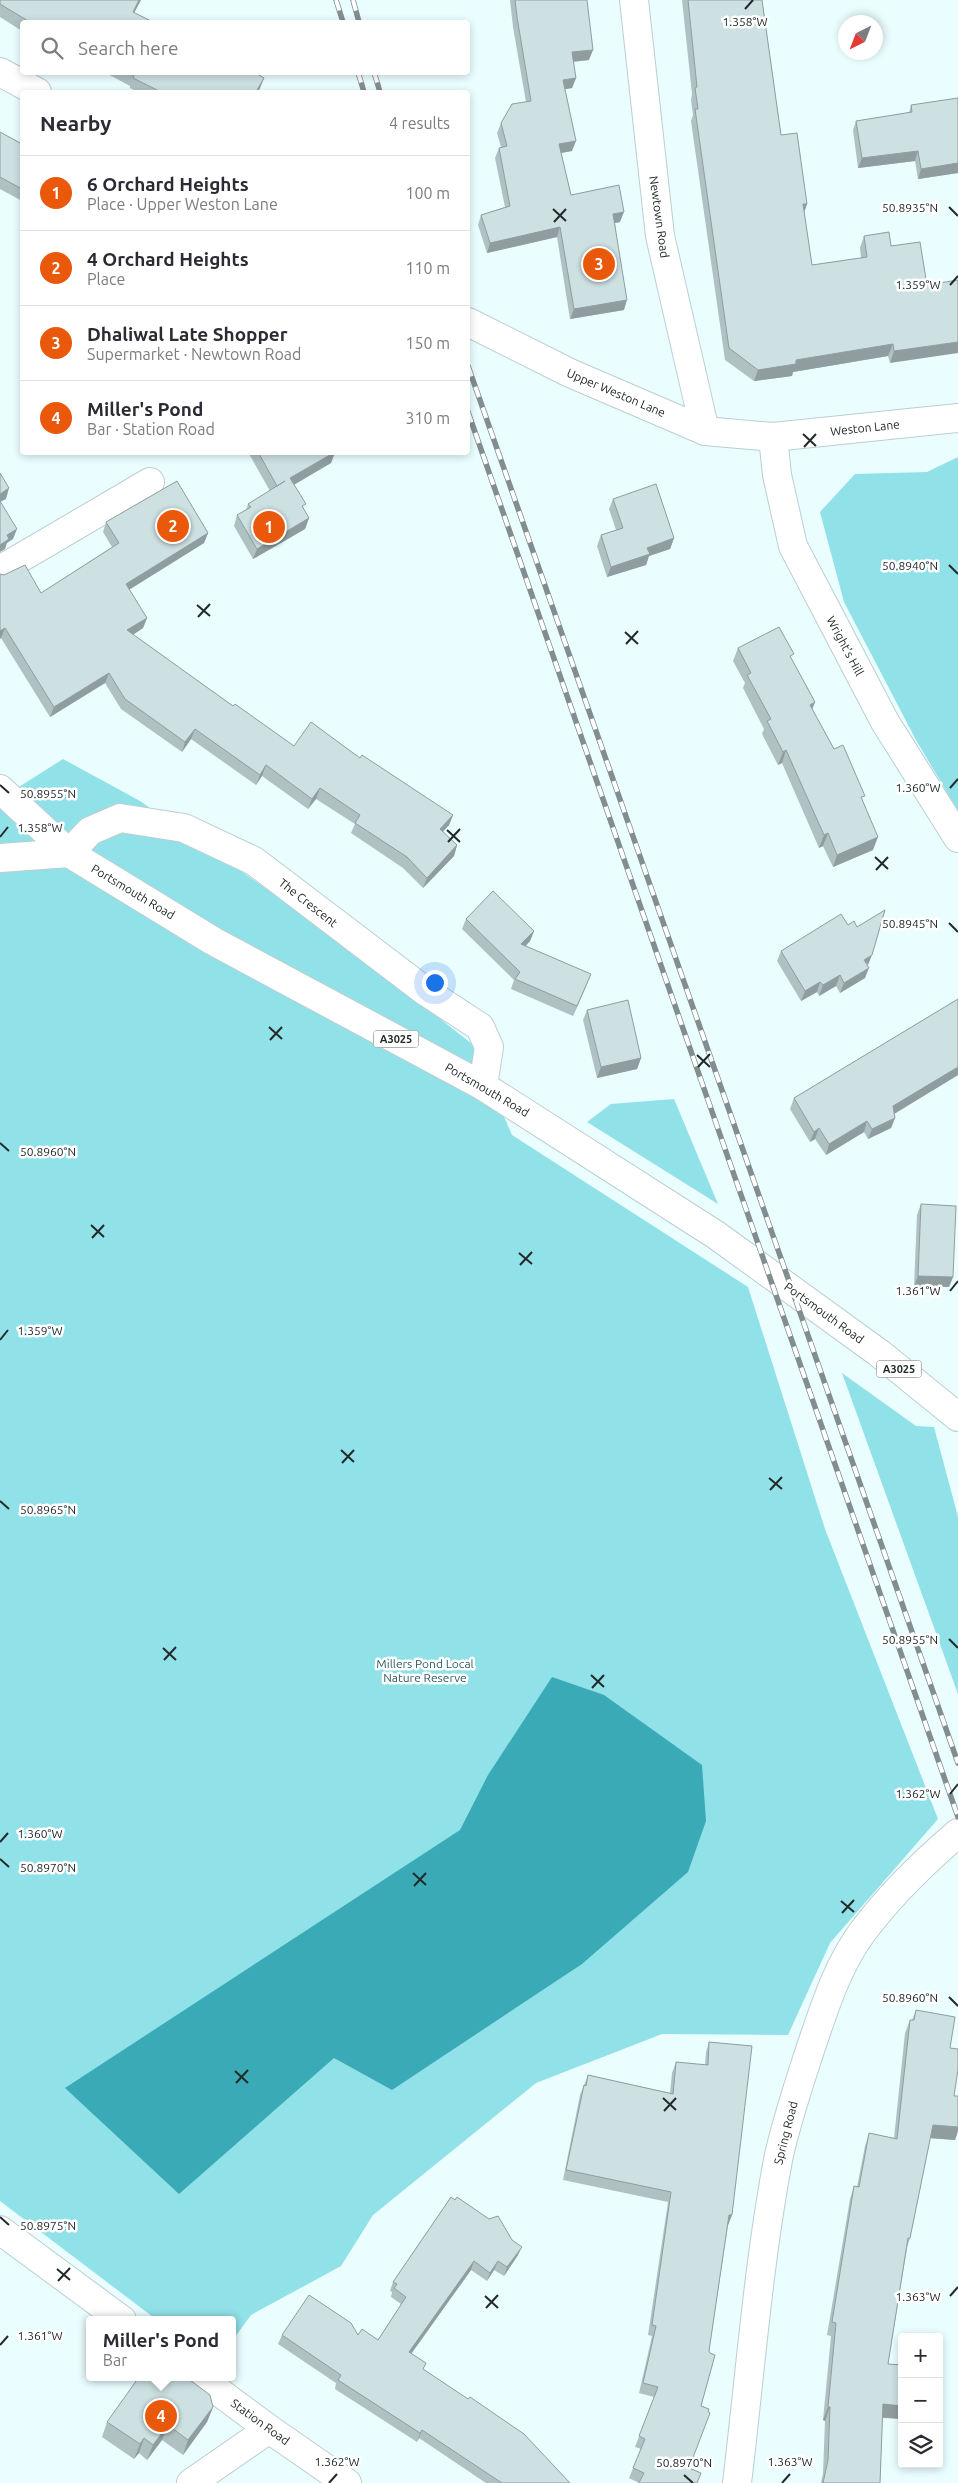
<!DOCTYPE html>
<html lang="en">
<head>
<meta charset="utf-8">
<style>
  :root { --surface:#fff; --page:#f2f2f3; --text:#2b2b33; --muted:#7c7c81; --line:#e1e1e2; --accent:#ea580c }
  body { margin:0; font-family:Ubuntu,sans-serif; background:var(--page); color:var(--text) }
  .controls { position:absolute; right:15px; bottom:15px; display:grid; overflow:hidden; border-radius:5px; box-shadow:0 2px 8px #0003 }
  .controls button { width:45px; height:45px; display:grid; place-items:center; padding:0; border:0; border-bottom:1px solid var(--line); background:var(--surface); color:var(--text); font:25px sans-serif }
  .compass { position:absolute; left:838px; top:15px; width:45px; height:45px; border-radius:50%; background:var(--surface); box-shadow:0 2px 8px #0003; rotate:222deg }
  .you { position:absolute; left:434px; top:982px; width:18px; height:18px; margin:-12px; border:4px solid #fff; border-radius:50%; background:#1a73e8; box-shadow:0 0 0 8px #1a73e833 }
  .badge { display:grid; place-items:center; width:32px; height:32px; border-radius:50%; background:var(--accent); color:#fff; font-size:16px; font-weight:700 }
  .pin { position:absolute; translate:-50% -50%; border:2px solid #fff; box-shadow:0 1px 5px #0006 }
  .popup { position:absolute; left:86px; top:2316px; width:150px; height:65px; box-sizing:border-box; display:grid; place-content:center; border-radius:5px; background:var(--surface); filter:drop-shadow(0 1px 4px #0005); font-size:16px; white-space:nowrap; color:var(--muted) }
  .popup b { font-size:19px; color:var(--text) }
  .popup::after { content:''; position:absolute; left:50%; top:100%; margin-left:-10px; border:10px solid transparent; border-top-color:var(--surface) }
  .list { margin:0; padding:0; list-style:none }
  h2 { display:flex; justify-content:space-between; align-items:center; height:65px; margin:0; padding:0 20px; font-size:21px }
  h2 small { font-size:16px; font-weight:400; color:var(--muted) }
  .list li { display:grid; grid-template-columns:32px 1fr auto; gap:15px; align-items:center; box-sizing:border-box; height:75px; padding:0 20px; border-top:1px solid var(--line) }
  .list b { display:block; font-size:19px; white-space:nowrap }
  .list p { margin:0; font-size:16px; white-space:nowrap; color:var(--muted) }
  .list em { font-size:16px; font-style:normal; color:var(--muted) }
  .icon { flex:none; width:28px; height:28px; fill:none; stroke:currentColor; stroke-width:2; stroke-linecap:round; stroke-linejoin:round }
  .map { position:relative; flex:none; width:958px; height:2483px; overflow:hidden }
  .search { position:absolute; background:var(--surface); box-shadow:0 2px 8px #0003; left:20px; top:20px; width:450px; height:55px; display:flex; align-items:center; gap:12px; box-sizing:border-box; padding:0 18px; border-radius:5px; color:var(--muted); font-size:19px }
  .panel { position:absolute; background:var(--surface); box-shadow:0 2px 8px #0003; left:20px; top:90px; width:450px; height:365px; border-radius:5px }
  .map>svg:first-child { display:block }
</style>
</head>
<body>
<div class="map">
<svg width="958" height="2483" viewBox="0 0 958 2483">
  <rect width="100%" height="100%" fill="#eafdff"/>
  <g fill="#91e1e8">
    <polygon points="958,457 958,811 916,740 844,602 820,512 855,474 927,472"/>
    <polygon points="63,759 140,801 340,940 472,1044 512,1135 748,1287 825,1529 938,1819 830,1943 788,2035 662,2034 536,2083 373,2215 341,2266 251,2315 232,2341 232,2320 157,2320 0,2201 0,799"/>
    <polygon points="674,1099 718,1204 587,1122 611,1104"/>
    <polygon points="842,1373 916,1426 934,1427 958,1517 958,1694"/>
  </g>
  <polygon fill="#3aabb6" points="552,1677 604,1695 702,1765 706,1821 688,1872 582,1964 392,2090 334,2058 179,2194 65,2088 460,1830 488,1775"/>
  <g fill="none" stroke-linecap="round" stroke-linejoin="round">
    <defs>
      <g id="street">
        <polyline points="0,570 150,482"/>
        <polyline points="0,858 69,853 90,831 120,818 184,828 254,861 425,991 480,1027 489,1047 483,1086"/>
        <polyline points="0,2230 122,2320"/>
        <polyline points="199,2377 269,2429"/>
      </g>
      <g id="secondary">
        <polyline points="634,0 660,236 705,431"/>
        <polyline points="0,72 37,92"/>
        <polyline points="468,322 570,373 705,431 773,437 958,418"/>
        <polyline points="773,437 777,475 793,546 885,722 958,838"/>
        <polyline points="191,2483 269,2429 347,2483"/>
        <path d="M 737,2483 C 750,2376 758,2266 778,2160 C 786,2122 799,2084 811,2047 C 824,2009 837,1967 861,1934 C 889,1896 923,1863 958,1833"/>
      </g>
      <polyline id="primary" points="0,789 69,853 213,941 483,1086 716,1235 879,1353 958,1417"/>
    </defs>
    <use href="#street" stroke="#bcced0" stroke-width="30"/>
    <use href="#secondary" stroke="#bcced0" stroke-width="30"/>
    <use href="#primary" stroke="#bcced0" stroke-width="30"/>
    <use href="#street" stroke="#fff" stroke-width="28"/>
    <use href="#secondary" stroke="#fff" stroke-width="28"/>
    <use href="#primary" stroke="#fff" stroke-width="28"/>
    <defs>
      <g id="rail">
        <polyline points="336,0 343,22"/>
        <polyline points="353,0 359,22"/>
        <polyline points="358,72 364,92"/>
        <polyline points="374,72 380,92"/>
        <polyline points="468,366 958,1763"/>
        <polyline points="468,412 958,1817"/>
      </g>
    </defs>
    <use href="#rail" stroke="#818d8e" stroke-width="5.5"/>
    <use href="#rail" stroke="#fff" stroke-width="4" stroke-dasharray="11" stroke-linecap="butt"/>
  </g>
  <g fill="#b0c1c2">
    <polygon points="0,0 141,0 134,13 153,22 22,22 22,31 0,17"/>
    <polygon points="510,0 587,0 589,60 573,62 576,78 572,88 565,89 572,151 561,153 571,195 620,222 615,223 624,310 570,319 557,237 487,253 478,225 481,215 505,207 495,158 499,148 501,147 497,133 501,123 526,102 513,27"/>
    <polygon points="682,0 762,0 781,135 807,204 804,213 812,265 861,258 860,248 864,236 891,246 927,285 890,363 888,356 793,372 792,376 754,381 725,360 691,121 693,115 691,100 692,94"/>
    <polygon points="104,72 254,72 264,78 258,92 138,92 130,88 130,86"/>
    <polygon points="958,98 958,173 918,179 915,161 858,168 853,130 856,121 909,113 911,105"/>
    <polygon points="0,132 22,144 22,201 0,189"/>
    <polygon points="248,452 335,452 331,463 294,484 304,509 309,518 305,529 253,559 234,526 237,515 246,510 248,504 270,491"/>
    <polygon points="613,499 674,538 670,549 649,556 646,565 607,577 597,546 601,535 616,530 609,509"/>
    <polygon points="106,522 208,533 204,543 129,590 147,618 143,628 133,635 233,706 294,746 360,758 453,815 449,825 443,832 457,845 454,856 423,888 403,868 351,833 355,824 316,799 308,809 262,776 256,785 191,739 182,752 121,709 105,683 50,717 1,638 0,574 41,593 112,547 103,532"/>
    <polygon points="738,648 792,660 815,702 812,709 863,801 873,850 833,867 823,846 819,848 782,763 778,765 762,734 764,729 743,688 745,683 733,661"/>
    <polygon points="466,919 534,931 530,941 526,946 587,984 573,1016 511,989 514,980 462,929"/>
    <polygon points="781,951 868,966 865,978 840,993 836,986 819,996 817,992 801,1001 777,961"/>
    <polygon points="958,999 958,1075 894,1114 895,1118 891,1128 868,1139 864,1132 826,1155 815,1139 810,1142 790,1109 794,1098"/>
    <polygon points="587,1010 641,1058 637,1069 597,1078 583,1020"/>
    <polygon points="921,1204 953,1277 949,1287 914,1287 917,1215"/>
    <polygon points="916,2010 950,2048 954,2096 958,2096 958,2131 955,2140 930,2138 910,2238 907,2248 888,2364 902,2365 902,2419 882,2418 880,2483 821,2483 823,2473 825,2421 823,2420 831,2336 827,2335 850,2199 854,2186 857,2187 865,2146 869,2133 894,2138 905,2033 910,2020 912,2020"/>
    <polygon points="709,2042 732,2215 728,2225 709,2351 639,2483 629,2478 641,2449 635,2447 654,2397 639,2393 652,2336 648,2335 668,2202 563,2180 580,2095 588,2075 670,2093 672,2073 676,2062 705,2065 706,2052"/>
    <polygon points="451,2197 518,2255 504,2276 494,2270 487,2281 471,2270 411,2354 424,2370 570,2483 486,2483 419,2438 417,2442 335,2389 336,2383 278,2344 282,2335 358,2335 378,2340 401,2304 391,2297 392,2292 390,2291 393,2282"/>
    <polygon points="213,2407 207,2422 183,2455 162,2440 147,2460 139,2453 134,2459 102,2437 107,2422"/>
  </g>
  <g fill="#909d9e">
    <polygon points="139,0 141,0 129,22 133,12"/>
    <polygon points="593,50 589,60 568,62 572,52"/>
    <polygon points="264,78 260,88 258,92 256,92"/>
    <polygon points="576,78 572,88 560,90 563,80"/>
    <polygon points="576,141 572,151 555,154 559,144"/>
    <polygon points="918,151 915,161 858,168 862,158"/>
    <polygon points="958,163 958,173 918,179 921,169"/>
    <polygon points="803,204 807,204 803,215"/>
    <polygon points="624,212 620,222 610,224 613,214"/>
    <polygon points="560,227 557,237 487,253 490,243"/>
    <polygon points="627,300 624,310 570,319 574,309"/>
    <polygon points="958,342 958,353 890,363 894,351"/>
    <polygon points="893,344 888,356 793,372 792,376 754,381 758,370 796,360"/>
    <polygon points="335,452 331,463 287,489 290,478"/>
    <polygon points="9,488 6,499 0,502 0,494"/>
    <polygon points="309,518 305,529 253,559 257,549"/>
    <polygon points="17,529 13,539 7,543 5,549 0,552 0,545 7,535"/>
    <polygon points="208,533 204,543 122,594 126,584"/>
    <polygon points="674,538 670,549 649,556 646,565 607,577 611,567 647,548"/>
    <polygon points="147,618 143,628 123,641 127,630"/>
    <polygon points="5,628 1,638 0,639 0,631"/>
    <polygon points="109,673 105,683 50,717 54,707"/>
    <polygon points="815,702 810,715 810,705"/>
    <polygon points="195,729 191,739 182,752 185,742"/>
    <polygon points="786,750 782,763 778,765 783,752"/>
    <polygon points="266,765 262,776 256,785 260,775"/>
    <polygon points="320,788 316,799 308,809 312,799"/>
    <polygon points="453,815 449,825 436,839 440,829"/>
    <polygon points="828,833 823,846 819,848 824,835"/>
    <polygon points="878,837 873,850 833,867 837,855"/>
    <polygon points="457,845 454,856 423,888 427,878"/>
    <polygon points="534,931 530,941 517,954 521,944"/>
    <polygon points="872,955 868,965 864,960"/>
    <polygon points="869,968 865,978 840,993 844,983"/>
    <polygon points="591,974 587,984 573,1016 577,1006"/>
    <polygon points="840,975 836,986 819,996 823,985"/>
    <polygon points="820,982 817,992 801,1001 805,991"/>
    <polygon points="641,1058 637,1069 597,1078 601,1067"/>
    <polygon points="958,1067 958,1075 889,1117 893,1106"/>
    <polygon points="895,1118 891,1128 868,1139 872,1129"/>
    <polygon points="867,1121 864,1132 826,1155 829,1144"/>
    <polygon points="819,1128 815,1139 810,1142 814,1132"/>
    <polygon points="918,1276 953,1277 949,1287 914,1287"/>
    <polygon points="933,2125 958,2127 958,2131 955,2140 928,2138"/>
    <polygon points="729,2215 732,2215 728,2225 725,2225"/>
    <polygon points="522,2247 518,2255 504,2276 507,2267"/>
    <polygon points="474,2261 471,2270 406,2361 409,2352"/>
    <polygon points="498,2261 494,2270 487,2281 490,2273"/>
    <polygon points="883,2404 902,2406 902,2419 878,2417"/>
    <polygon points="213,2407 207,2422 183,2455 188,2440"/>
    <polygon points="828,2407 830,2407 825,2421 823,2420"/>
    <polygon points="168,2425 162,2440 147,2460 153,2445"/>
    <polygon points="422,2430 419,2438 417,2442 420,2433"/>
    <polygon points="144,2438 139,2453 134,2459 140,2444"/>
  </g>
  <g fill="#cde0e2" stroke="#909d9e">
    <polygon points="0,0 139,0 133,12 153,22 30,22 0,4"/>
    <polygon points="515,0 587,0 593,50 572,52 576,78 563,80 576,141 559,144 571,195 619,185 624,212 613,214 627,300 574,309 560,227 490,243 481,215 510,206 499,148 507,146 501,123 512,104 531,101 517,17"/>
    <polygon points="688,0 762,0 781,135 797,133 807,204 803,204 812,265 867,257 864,236 889,232 891,246 920,242 927,285 958,280 958,342 894,351 893,344 796,360 796,364 758,370 729,348 695,109 698,109 695,88 697,87"/>
    <polygon points="127,72 254,72 264,78 256,92 258,92 161,92 133,78 134,76"/>
    <polygon points="958,98 958,163 921,169 918,151 862,158 856,121 912,112 911,105"/>
    <polygon points="0,132 22,144 22,189 0,177"/>
    <polygon points="258,452 335,452 290,478 306,504 302,506 309,518 257,549 237,515 251,507 248,504 285,481 277,486"/>
    <polygon points="0,473 9,488 0,494"/>
    <polygon points="177,481 208,533 126,584 147,618 127,630 233,706 235,704 294,746 311,722 360,758 362,755 453,815 440,829 457,845 427,878 407,857 355,823 360,815 320,788 312,799 266,765 260,775 195,729 185,742 125,699 109,673 54,707 5,628 0,631 0,574 4,575 25,565 41,593 119,543 106,522"/>
    <polygon points="656,484 674,538 647,548 650,554 611,567 601,535 623,528 613,499"/>
    <polygon points="0,501 17,529 7,535 9,539 0,545"/>
    <polygon points="779,627 794,654 790,656 815,702 810,705 834,749 843,745 865,796 861,797 878,837 837,855 828,833 824,835 786,750 783,752 767,721 771,719 747,675 751,673 738,648"/>
    <polygon points="493,891 534,931 521,944 591,974 577,1006 515,979 520,972 466,919"/>
    <polygon points="885,910 872,955 864,960 869,968 844,983 840,975 823,985 820,982 805,991 781,951 841,914 848,925 854,921 857,927"/>
    <polygon points="958,999 958,1067 893,1106 895,1118 872,1129 867,1121 829,1144 819,1128 814,1132 794,1098"/>
    <polygon points="628,1000 641,1058 601,1067 587,1010"/>
    <polygon points="921,1204 956,1206 953,1277 918,1276"/>
    <polygon points="916,2010 955,2017 950,2048 958,2049 958,2069 954,2096 958,2096 958,2127 933,2125 910,2238 908,2238 888,2364 902,2365 902,2406 883,2404 880,2483 823,2483 828,2460 830,2407 828,2407 836,2323 832,2322 854,2186 859,2187 869,2133 897,2139 910,2020 914,2020"/>
    <polygon points="709,2042 752,2046 732,2215 729,2215 709,2351 710,2353 715,2355 701,2406 709,2409 708,2412 710,2413 689,2468 701,2473 697,2483 639,2483 644,2473 633,2468 645,2439 639,2436 658,2387 643,2383 656,2326 652,2325 671,2192 566,2170 584,2085 586,2086 588,2075 673,2094 676,2062 708,2065"/>
    <polygon points="451,2197 455,2200 457,2197 489,2219 498,2216 512,2240 522,2247 507,2267 498,2261 490,2273 474,2261 409,2352 426,2363 423,2369 468,2399 470,2397 524,2434 570,2483 502,2483 422,2430 420,2433 338,2380 341,2375 282,2335 309,2295 351,2323 358,2335 362,2329 378,2340 406,2297 394,2288 397,2284 393,2282"/>
    <polygon points="139,2377 186,2377 210,2395 213,2407 188,2440 168,2425 153,2445 144,2438 140,2444 107,2422"/>
  </g>
  <path fill="none" stroke="#222929" stroke-width="2" d="M 745,9 L 753,0M 949,207 L 958,216M 553,209 L 566,221M 554,222 L 566,209M 950,285 L 958,276M 803,434 L 816,446M 804,447 L 816,434M 949,565 L 958,574M 197,605 L 210,616M 198,617 L 210,604M 625,632 L 638,644M 626,644 L 638,631M 0,785 L 9,793M 950,788 L 958,779M 447,830 L 460,842M 0,837 L 8,827M 448,842 L 460,829M 875,857 L 888,869M 876,870 L 888,857M 949,923 L 958,932M 269,1027 L 282,1039M 270,1040 L 282,1027M 697,1055 L 710,1067M 698,1067 L 710,1054M 0,1143 L 9,1151M 91,1225 L 104,1237M 92,1238 L 104,1225M 519,1253 L 532,1264M 520,1265 L 532,1252M 950,1291 L 958,1281M 0,1340 L 8,1330M 341,1450 L 354,1462M 342,1463 L 354,1450M 769,1478 L 782,1489M 770,1490 L 782,1477M 0,1501 L 9,1509M 949,1639 L 958,1648M 163,1648 L 176,1660M 164,1660 L 176,1647M 591,1675 L 604,1687M 592,1688 L 604,1675M 950,1794 L 958,1784M 0,1842 L 8,1833M 0,1859 L 9,1867M 413,1873 L 426,1885M 414,1886 L 426,1873M 841,1901 L 854,1912M 842,1913 L 854,1900M 949,1997 L 958,2006M 235,2071 L 248,2083M 236,2083 L 248,2070M 663,2098 L 676,2110M 664,2111 L 676,2098M 0,2217 L 9,2225M 57,2269 L 70,2280M 58,2281 L 70,2268M 485,2296 L 498,2308M 950,2296 L 958,2287M 486,2308 L 498,2295M 0,2345 L 8,2336M 684,2475 L 693,2483M 329,2483 L 337,2474M 782,2483 L 790,2474"/>
  <g text-anchor="middle" stroke-width="5" stroke-linejoin="round" paint-order="stroke">
    <g fill="#fff" stroke="#646969" stroke-width="1">
      <rect x="373.5" y="1030.5" width="45" height="17" rx="4"/>
      <rect x="876.5" y="1360.5" width="45" height="17" rx="4"/>
    </g>
    <g font-size="11" font-weight="bold" fill="#222929">
      <text x="396" y="1043">A3025</text>
      <text x="899" y="1373">A3025</text>
    </g>
    <g font-size="12" fill="#222929" stroke="#fff">
      <text transform="translate(659 217) rotate(82)" y="4">Newtown Road</text>
      <text transform="translate(616 393) rotate(23)" y="4">Upper Weston Lane</text>
      <text transform="translate(865 428) rotate(-6)" y="4">Weston Lane</text>
      <text transform="translate(845 646) rotate(62)" y="4">Wright's Hill</text>
      <text transform="translate(133 892) rotate(31)" y="4">Portsmouth Road</text>
      <text transform="translate(308 903) rotate(38)" y="4">The Crescent</text>
      <text transform="translate(487 1090) rotate(30)" y="4">Portsmouth Road</text>
      <text transform="translate(824 1313) rotate(36)" y="4">Portsmouth Road</text>
      <text transform="translate(786 2133) rotate(-76)" y="4">Spring Road</text>
      <text transform="translate(260 2422) rotate(36)" y="4">Station Road</text>
    </g>
    <g font-size="12" fill="#2e5d62" stroke="#fff">
      <text x="425" y="1668">Millers Pond Local<tspan x="425" dy="14">Nature Reserve</tspan></text>
    </g>
  </g>
  <g font-size="12" text-anchor="middle" fill="#222929" stroke="#fff" stroke-width="5" stroke-linejoin="round" paint-order="stroke">
    <text x="745" y="26">1.358°W</text>
    <text x="910" y="212">50.8935°N</text>
    <text x="918" y="289">1.359°W</text>
    <text x="910" y="570">50.8940°N</text>
    <text x="918" y="792">1.360°W</text>
    <text x="48" y="798">50.8955°N</text>
    <text x="40" y="832">1.358°W</text>
    <text x="910" y="928">50.8945°N</text>
    <text x="48" y="1156">50.8960°N</text>
    <text x="918" y="1295">1.361°W</text>
    <text x="40" y="1335">1.359°W</text>
    <text x="48" y="1514">50.8965°N</text>
    <text x="910" y="1644">50.8955°N</text>
    <text x="918" y="1798">1.362°W</text>
    <text x="40" y="1838">1.360°W</text>
    <text x="48" y="1872">50.8970°N</text>
    <text x="910" y="2002">50.8960°N</text>
    <text x="48" y="2230">50.8975°N</text>
    <text x="918" y="2301">1.363°W</text>
    <text x="40" y="2340">1.361°W</text>
    <text x="337" y="2466">1.362°W</text>
    <text x="790" y="2466">1.363°W</text>
    <text x="684" y="2467">50.8970°N</text>
  </g>
</svg>
<div class="controls">
<button>+</button>
<button>−</button>
<button><svg class="icon" aria-label="layers" viewBox="0 0 24 24"><path d="M12 4l9 5-9 5-9-5zM3 14l9 5 9-5"/></svg></button>
</div>
<svg class="compass" viewBox="-18 -18 36 36"><path d="M0-13l5 13h-10z" fill="#e53935"/><path d="M0 13l5-13h-10z" fill="#7c7c81"/></svg>
<div class="you"></div>
<div class="pin badge" style="left:269px;top:527px">1</div>
<div class="pin badge" style="left:173px;top:526px">2</div>
<div class="pin badge" style="left:599px;top:264px">3</div>
<div class="pin badge" style="left:161px;top:2416px">4</div>
<div class="popup"><b>Miller's Pond</b>Bar</div>
<div class="search"><svg class="icon" aria-label="search" viewBox="0 0 24 24"><circle cx="10" cy="10" r="6"/><path d="M15 15l6 6"/></svg>Search here</div>
<section class="panel">
<h2>Nearby<small>4 results</small></h2>
<ul class="list">
<li><span class="badge">1</span><div><b>6 Orchard Heights</b><p>Place · Upper Weston Lane</p></div><em>100 m</em></li>
<li><span class="badge">2</span><div><b>4 Orchard Heights</b><p>Place</p></div><em>110 m</em></li>
<li><span class="badge">3</span><div><b>Dhaliwal Late Shopper</b><p>Supermarket · Newtown Road</p></div><em>150 m</em></li>
<li><span class="badge">4</span><div><b>Miller's Pond</b><p>Bar · Station Road</p></div><em>310 m</em></li>
</ul>
</section>
</div>
</body>
</html>
